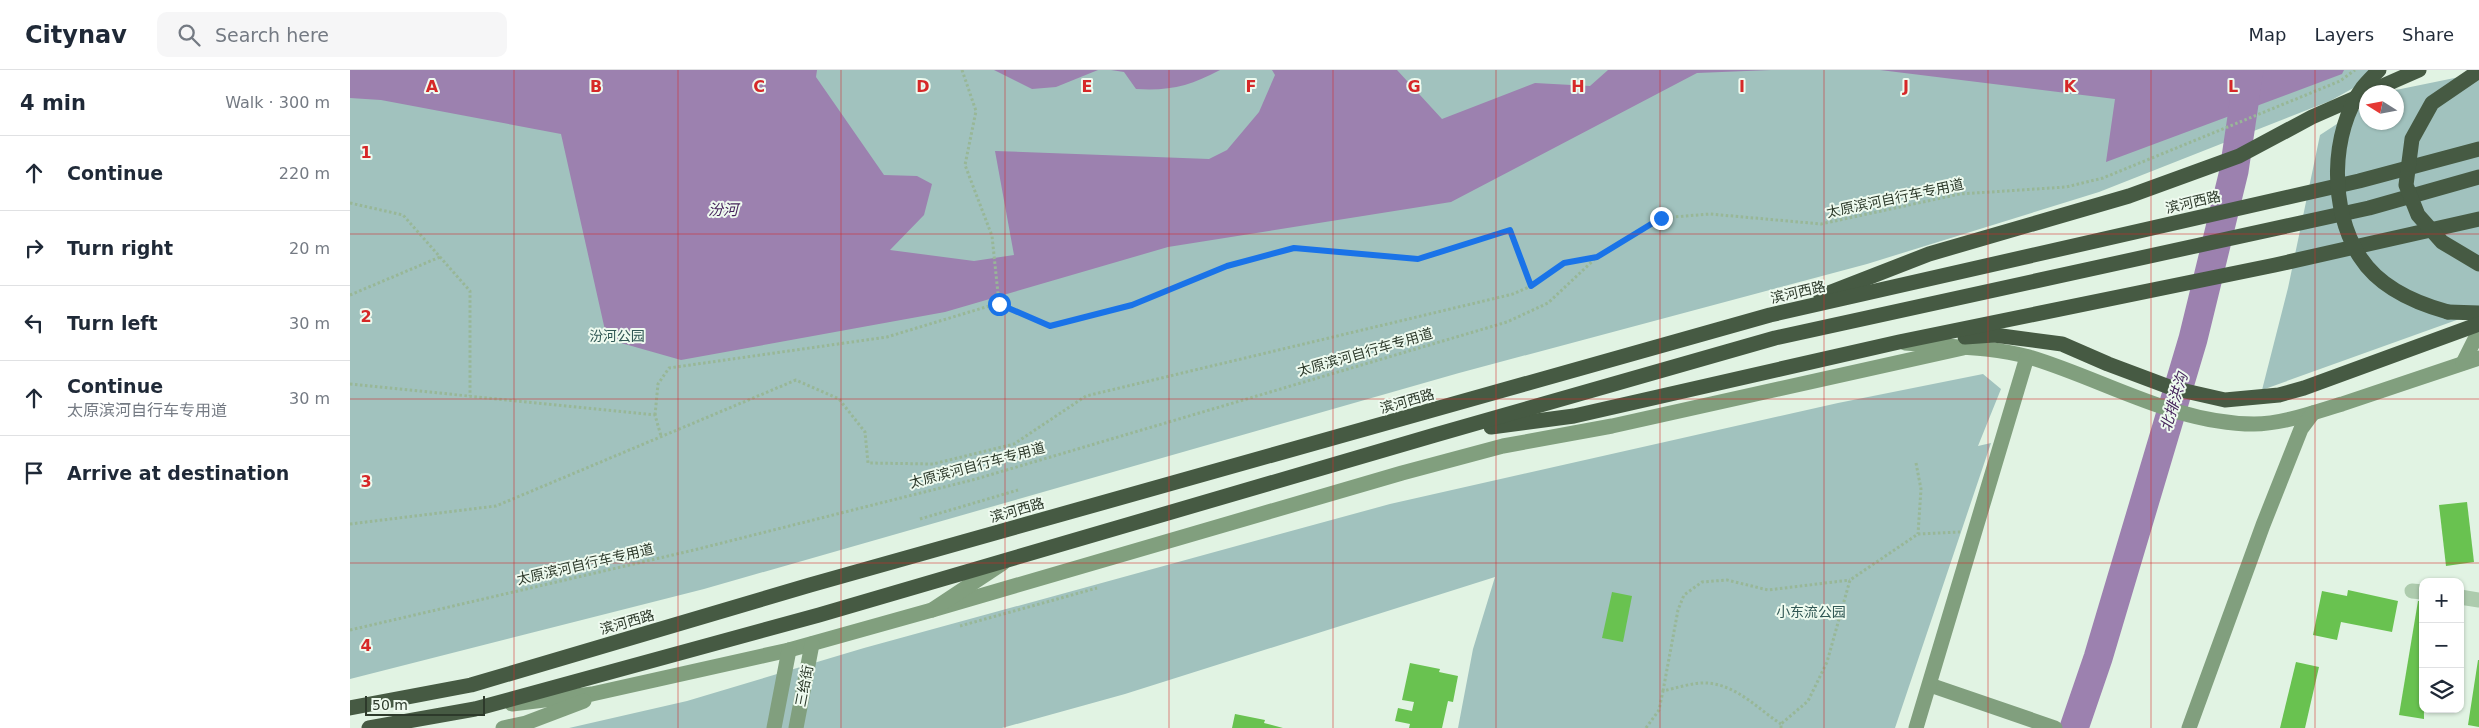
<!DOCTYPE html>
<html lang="en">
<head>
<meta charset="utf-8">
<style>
  :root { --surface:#fff; --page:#f6f6f7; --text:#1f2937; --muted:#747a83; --line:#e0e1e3 }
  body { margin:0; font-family:"DejaVu Sans","Noto Sans SC",sans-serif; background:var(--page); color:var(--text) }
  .controls { position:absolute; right:15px; bottom:15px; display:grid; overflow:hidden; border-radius:10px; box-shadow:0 1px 4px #0004 }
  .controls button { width:45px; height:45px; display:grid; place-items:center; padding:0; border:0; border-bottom:1px solid var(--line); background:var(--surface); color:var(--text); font:25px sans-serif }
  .compass { position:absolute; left:2009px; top:15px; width:45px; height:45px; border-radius:50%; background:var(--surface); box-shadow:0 1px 4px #0004; rotate:281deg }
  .scale { position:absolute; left:15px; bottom:12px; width:120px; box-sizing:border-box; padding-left:5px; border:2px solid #2d3a2b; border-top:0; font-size:14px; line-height:18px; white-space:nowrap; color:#2d3a2b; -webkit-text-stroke:4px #eefaef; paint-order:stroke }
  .stop { position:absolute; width:15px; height:15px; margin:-11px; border:4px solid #1a73e8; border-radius:50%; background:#fff }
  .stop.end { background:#1a73e8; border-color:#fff; box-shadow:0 1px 5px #0008 }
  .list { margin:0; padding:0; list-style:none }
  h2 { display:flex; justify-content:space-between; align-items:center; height:65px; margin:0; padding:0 20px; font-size:21px }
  h2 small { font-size:16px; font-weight:400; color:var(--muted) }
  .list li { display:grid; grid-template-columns:32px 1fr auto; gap:15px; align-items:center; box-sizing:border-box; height:75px; padding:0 20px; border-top:1px solid var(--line) }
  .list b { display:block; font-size:19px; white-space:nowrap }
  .list p { margin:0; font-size:16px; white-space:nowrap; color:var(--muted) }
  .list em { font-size:16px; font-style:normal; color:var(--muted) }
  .icon { flex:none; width:28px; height:28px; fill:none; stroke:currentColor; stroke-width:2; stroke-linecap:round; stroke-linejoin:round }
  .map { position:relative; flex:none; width:2129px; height:658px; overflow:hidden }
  header { display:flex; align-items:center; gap:30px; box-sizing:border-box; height:70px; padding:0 25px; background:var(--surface); border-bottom:1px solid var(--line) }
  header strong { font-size:24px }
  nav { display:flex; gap:28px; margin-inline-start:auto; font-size:18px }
  .search { width:350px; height:45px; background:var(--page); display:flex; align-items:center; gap:12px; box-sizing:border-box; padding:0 18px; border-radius:10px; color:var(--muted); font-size:19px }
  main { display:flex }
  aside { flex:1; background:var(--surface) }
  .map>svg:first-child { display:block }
</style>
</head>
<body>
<header>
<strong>Citynav</strong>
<div class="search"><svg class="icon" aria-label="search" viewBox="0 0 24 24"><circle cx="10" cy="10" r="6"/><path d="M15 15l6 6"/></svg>Search here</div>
<nav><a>Map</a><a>Layers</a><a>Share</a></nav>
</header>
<main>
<aside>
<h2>4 min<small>Walk · 300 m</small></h2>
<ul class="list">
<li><svg class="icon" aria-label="ahead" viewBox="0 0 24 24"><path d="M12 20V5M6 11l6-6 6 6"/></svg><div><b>Continue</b></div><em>220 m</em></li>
<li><svg class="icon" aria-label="right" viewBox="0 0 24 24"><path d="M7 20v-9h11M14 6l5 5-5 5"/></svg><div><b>Turn right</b></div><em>20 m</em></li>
<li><svg class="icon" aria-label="left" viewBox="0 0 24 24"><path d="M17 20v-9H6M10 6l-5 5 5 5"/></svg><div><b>Turn left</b></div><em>30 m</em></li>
<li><svg class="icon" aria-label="ahead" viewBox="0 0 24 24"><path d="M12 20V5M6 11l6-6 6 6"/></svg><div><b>Continue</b><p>太原滨河自行车专用道</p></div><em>30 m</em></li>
<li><svg class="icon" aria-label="arrive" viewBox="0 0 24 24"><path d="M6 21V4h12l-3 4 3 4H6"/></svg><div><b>Arrive at destination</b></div></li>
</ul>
</aside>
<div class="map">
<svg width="2129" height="658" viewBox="0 0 2129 658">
  <rect width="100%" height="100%" fill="#e1f3e3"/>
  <g fill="#a1c2be">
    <polygon points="0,0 2036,0 1980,31 1749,122 1517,194 1109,303 354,519 0,609"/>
    <polygon points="2129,3 2129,242 1912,320 1938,218 1970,65 2016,35 2016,52 2046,52 2046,22 2036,22"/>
    <polygon points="1633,304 1651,319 1628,376 1641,373 1545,658 1108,658 1123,579 1145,507 775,624 652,658 219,658 337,631 514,578 1040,434 1488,333"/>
  </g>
  <g fill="#9c81af">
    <polygon points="0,0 467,0 466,7 534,105 567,106 582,114 574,145 540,180 624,191 664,185 645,81 859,89 877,80 909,42 925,5 922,0 1047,0 1092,49 1185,13 1240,16 1258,0 1421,0 1347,3 1101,132 818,177 595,242 331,290 257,269 211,64 31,30 0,28"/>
    <polygon points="644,0 748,0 706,17 682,19"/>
    <path d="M 761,0 L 870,0 C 840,16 820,21 786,19 L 774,2 Z"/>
    <polygon points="1530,0 1994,0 1992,4 1756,92 1765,29"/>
  </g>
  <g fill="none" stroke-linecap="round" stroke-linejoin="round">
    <polyline stroke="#9c81af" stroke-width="29" points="1724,658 1748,588 1843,269 1884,101 1899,0"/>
  </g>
  <g fill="#69c250">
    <polygon points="2117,432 2124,492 2096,496 2089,435"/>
    <polygon points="1998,520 2048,531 2042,562 1991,552 1987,570 1963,565 1972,521 1997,526"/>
    <polygon points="1262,522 1282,526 1273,572 1252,568"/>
    <polygon points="2068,531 2073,531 2074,649 2049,645"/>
    <polygon points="2128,590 2129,590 2129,657 2118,655"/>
    <polygon points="1946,592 1969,597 1955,658 1930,658"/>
    <polygon points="1060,593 1090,599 1089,602 1108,606 1103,632 1098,631 1092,658 1059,658 1060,654 1045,651 1048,638 1062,641 1064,632 1052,630"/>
    <polygon points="885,644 915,650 914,653 933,658 882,658"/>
  </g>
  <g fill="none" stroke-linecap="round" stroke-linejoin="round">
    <g stroke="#98b797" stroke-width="3" stroke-dasharray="2.5 2.5" stroke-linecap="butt">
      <polyline points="612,0 626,41 615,95 642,166 649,233"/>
      <polyline points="0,133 53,145 120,221 120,326"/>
      <polyline points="0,225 90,187"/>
      <polyline points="0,314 305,345 311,366"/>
      <polyline points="305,345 308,314 319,298 537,267 649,233 700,256 782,235 877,196 944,178 1068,189 1160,160 1181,216"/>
      <polyline points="1566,393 1571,419 1568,464"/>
      <polyline points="570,449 668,420"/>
      <polyline points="0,454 146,436 446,310 489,329 515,362 518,393 583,394 664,374 736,326 1163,224 1181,216 1214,193 1246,187"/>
      <polyline points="610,556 747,518"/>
      <polyline points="0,560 344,480 626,409 1157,252 1198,233 1247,187 1311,148 1360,144 1471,154 1610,124 1716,117 1753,108 1990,11 2005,0"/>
      <polyline points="1313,621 1328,540 1334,525 1352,512 1377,510 1418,520 1500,510"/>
      <path d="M 1296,658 L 1309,640 L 1313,621 C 1326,618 1344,612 1358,613 C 1388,616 1408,639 1431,654"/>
      <polyline points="1431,658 1431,654 1458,631 1477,592 1500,510 1568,464 1610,462"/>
    </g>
    <g stroke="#adcbad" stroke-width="15">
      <polyline points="2062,521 2073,522"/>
      <polyline points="2110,527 2129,530"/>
    </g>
    <g stroke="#819f7e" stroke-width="15">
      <path d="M 1555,273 C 1596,277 1640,276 1679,287 C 1753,309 1825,354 1904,354 C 1933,354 1965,342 1992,334 C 2038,319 2083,303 2129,288"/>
      <polyline points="2113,293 2129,261"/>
      <polyline points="582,540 1052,403 1153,376 1262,356 1613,278"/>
      <polyline points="1580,615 1705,658"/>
      <polyline points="162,634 242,624 439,580 582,540 653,493"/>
      <polyline points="153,658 176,653 234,631"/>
      <polyline points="424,658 439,580"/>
      <polyline points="446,658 462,574"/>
      <polyline points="1566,658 1677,287"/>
      <polyline points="1839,658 1913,455 1951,359 1963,343"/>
    </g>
    <g stroke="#465a43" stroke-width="15">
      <polyline points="1471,226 1579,184 1779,126 1889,86 1962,47 2069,0"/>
      <polyline points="2098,242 2129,243"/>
      <polyline points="1615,267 1644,265 1712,274 1758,294 1822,318 1875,330 1929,325 1954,318 2129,254"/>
      <polyline points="1141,357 1224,346 1549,272 1925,195 2129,149"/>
      <polyline points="0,638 121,615 460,515 1420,245 2009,111 2129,79"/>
      <polyline points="19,658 125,639 469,545 1085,365 1425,268 2019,138 2129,107"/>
    </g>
    <g stroke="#465a43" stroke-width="15">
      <path d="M 2029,0 C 2024,5 2018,11 2013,17 C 1980,62 1979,139 2010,187 C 2029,217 2065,233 2098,242"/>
      <polyline points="2129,1 2082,33 2062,69 2056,115 2068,145 2092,172 2129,194"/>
    </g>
  </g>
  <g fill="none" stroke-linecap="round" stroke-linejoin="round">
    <polyline stroke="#1a73e8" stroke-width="6" points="649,234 700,256 782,235 877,196 944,178 1068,189 1160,160 1181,216 1214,193 1247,187 1311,148"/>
  </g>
  <path fill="none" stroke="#d62828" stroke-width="1" stroke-opacity="0.55" d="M 164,0 L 164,658M 328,0 L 328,658M 491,0 L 491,658M 655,0 L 655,658M 819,0 L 819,658M 983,0 L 983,658M 1146,0 L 1146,658M 1310,0 L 1310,658M 1474,0 L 1474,658M 1638,0 L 1638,658M 1801,0 L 1801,658M 1965,0 L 1965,658M 0,164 L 2129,164M 0,329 L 2129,329M 0,493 L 2129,493"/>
  <g text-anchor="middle" stroke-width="4" stroke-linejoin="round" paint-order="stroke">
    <g font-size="14" fill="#2d3a2b" stroke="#eefaef">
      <text transform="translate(1545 128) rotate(-12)" y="5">太原滨河自行车专用道</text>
      <text transform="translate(1843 132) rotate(-13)" y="5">滨河西路</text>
      <text transform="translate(1448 222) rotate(-13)" y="5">滨河西路</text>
      <text transform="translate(1015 282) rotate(-16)" y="5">太原滨河自行车专用道</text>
      <text transform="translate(1057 331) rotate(-16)" y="5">滨河西路</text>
      <text transform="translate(627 395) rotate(-15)" y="5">太原滨河自行车专用道</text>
      <text transform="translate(667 440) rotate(-16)" y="5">滨河西路</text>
      <text transform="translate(235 494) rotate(-13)" y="5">太原滨河自行车专用道</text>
      <text transform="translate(277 552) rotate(-16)" y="5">滨河西路</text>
      <text transform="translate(454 616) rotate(-79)" y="5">三给街</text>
    </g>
    <g font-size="14" fill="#305754" stroke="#eefaef">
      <text x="267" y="271">汾河公园</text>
      <text x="1461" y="547">小东流公园</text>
    </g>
    <g font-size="15" font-style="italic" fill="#44225a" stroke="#eefaef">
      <text x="373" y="145">汾河</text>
      <text transform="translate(1824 332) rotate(-73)" y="5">北排洪沟</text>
    </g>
  </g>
  <g font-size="16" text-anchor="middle" font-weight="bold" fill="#d62828" stroke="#eefaef" stroke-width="4" stroke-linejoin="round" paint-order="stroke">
    <text x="82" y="22">A</text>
    <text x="246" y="22">B</text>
    <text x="409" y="22">C</text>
    <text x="573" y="22">D</text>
    <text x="737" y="22">E</text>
    <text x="901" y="22">F</text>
    <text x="1064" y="22">G</text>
    <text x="1228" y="22">H</text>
    <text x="1392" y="22">I</text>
    <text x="1556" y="22">J</text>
    <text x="1720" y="22">K</text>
    <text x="1883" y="22">L</text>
    <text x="16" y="88">1</text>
    <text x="16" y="252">2</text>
    <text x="16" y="417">3</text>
    <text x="16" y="581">4</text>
  </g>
</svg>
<div class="controls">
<button>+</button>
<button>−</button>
<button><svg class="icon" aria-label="layers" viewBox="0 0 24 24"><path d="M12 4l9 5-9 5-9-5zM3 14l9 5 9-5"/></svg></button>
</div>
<svg class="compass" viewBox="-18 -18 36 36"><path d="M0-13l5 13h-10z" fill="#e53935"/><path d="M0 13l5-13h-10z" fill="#747a83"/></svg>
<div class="scale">50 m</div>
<div class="stop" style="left:649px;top:234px"></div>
<div class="stop end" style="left:1311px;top:148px"></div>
</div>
</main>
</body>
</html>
